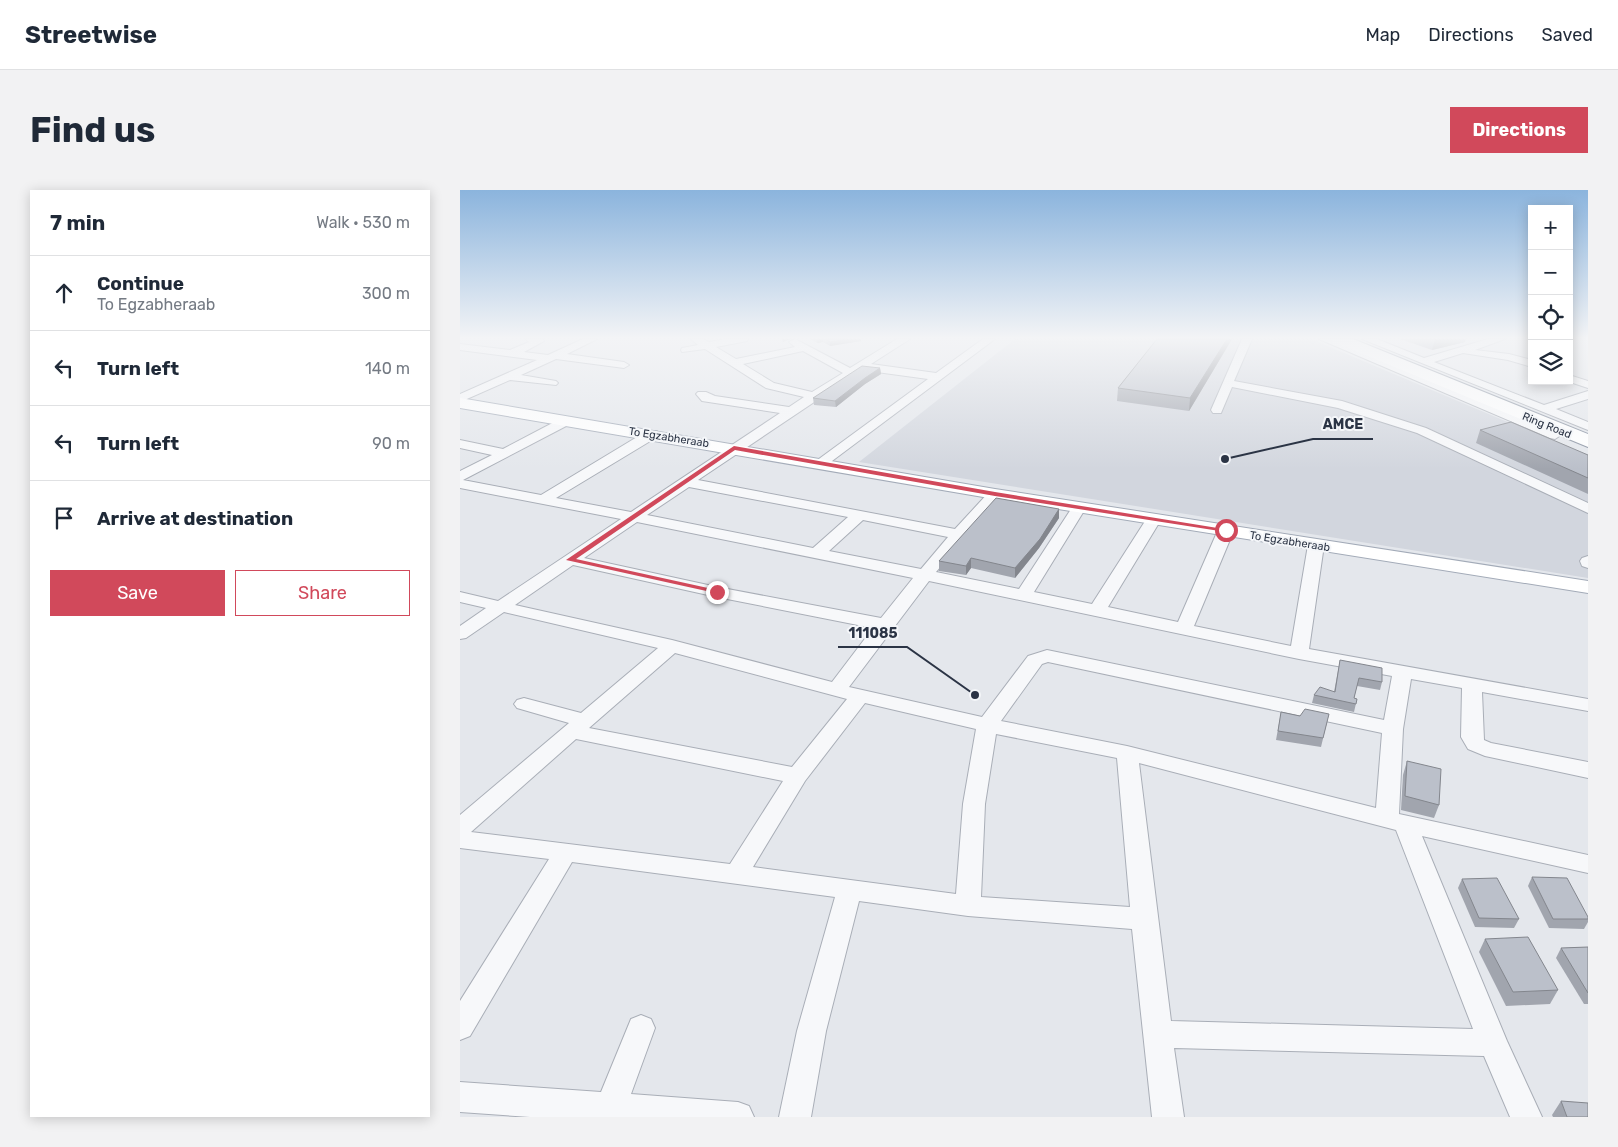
<!DOCTYPE html>
<html lang="en">
<head>
<meta charset="utf-8">
<style>
  :root { --surface:#fff; --page:#f2f2f3; --text:#1f2937; --muted:#747a83; --line:#e0e1e3; --accent:#d1495b }
  body { margin:0; font-family:Rubik,sans-serif; background:var(--page); color:var(--text) }
  .controls { position:absolute; right:15px; top:15px; display:grid; overflow:hidden; border-radius:0px; box-shadow:0 2px 12px #0003 }
  .controls button { width:45px; height:45px; display:grid; place-items:center; padding:0; border:0; border-bottom:1px solid var(--line); background:var(--surface); color:var(--text); font:25px sans-serif }
  .stop { position:absolute; width:15px; height:15px; margin:-11px; border:4px solid #d1495b; border-radius:50%; background:#fff }
  .stop.end { background:#d1495b; border-color:#fff; box-shadow:0 1px 5px #0008 }
  .list { margin:0; padding:0; list-style:none }
  h2 { display:flex; justify-content:space-between; align-items:center; height:65px; margin:0; padding:0 20px; font-size:21px }
  h2 small { font-size:16px; font-weight:400; color:var(--muted) }
  .list li { display:grid; grid-template-columns:32px 1fr auto; gap:15px; align-items:center; box-sizing:border-box; height:75px; padding:0 20px; border-top:1px solid var(--line) }
  .list b { display:block; font-size:19px; white-space:nowrap }
  .list p { margin:0; font-size:16px; white-space:nowrap; color:var(--muted) }
  .list em { font-size:16px; font-style:normal; color:var(--muted) }
  .actions { display:flex; gap:10px; padding:15px 20px }
  .actions a { flex:1; padding:11px 0; border:1px solid var(--accent); border-radius:0px; text-align:center; font-size:18px; color:var(--accent) }
  .actions .main { background:var(--accent); color:#fff }
  .icon { flex:none; width:28px; height:28px; fill:none; stroke:currentColor; stroke-width:2; stroke-linecap:round; stroke-linejoin:round }
  .map { position:relative; flex:none; width:1128px; height:927px; overflow:hidden; border-radius:0px }
  header { display:flex; align-items:center; gap:30px; box-sizing:border-box; height:70px; padding:0 25px; background:var(--surface); border-bottom:1px solid var(--line) }
  header strong { font-size:24px }
  nav { display:flex; gap:28px; margin-inline-start:auto; font-size:18px }
  .intro { display:flex; align-items:center; justify-content:space-between; box-sizing:border-box; height:120px; padding:0 30px }
  h1 { margin:0; font-size:35px }
  .button { padding:12px 22px; border-radius:0px; background:var(--accent); color:#fff; font-size:18px; font-weight:700 }
  main { display:flex; gap:30px; padding:0 30px }
  aside { flex:1; background:var(--surface); border-radius:0px; box-shadow:0 2px 12px #0003 }
  .map>svg:first-child { display:block }
</style>
</head>
<body>
<header>
<strong>Streetwise</strong>
<nav><a>Map</a><a>Directions</a><a>Saved</a></nav>
</header>
<div class="intro"><h1>Find us</h1><a class="button">Directions</a></div>
<main>
<aside>
<h2>7 min<small>Walk · 530 m</small></h2>
<ul class="list">
<li><svg class="icon" aria-label="ahead" viewBox="0 0 24 24"><path d="M12 20V5M6 11l6-6 6 6"/></svg><div><b>Continue</b><p>To Egzabheraab</p></div><em>300 m</em></li>
<li><svg class="icon" aria-label="left" viewBox="0 0 24 24"><path d="M17 20v-9H6M10 6l-5 5 5 5"/></svg><div><b>Turn left</b></div><em>140 m</em></li>
<li><svg class="icon" aria-label="left" viewBox="0 0 24 24"><path d="M17 20v-9H6M10 6l-5 5 5 5"/></svg><div><b>Turn left</b></div><em>90 m</em></li>
<li><svg class="icon" aria-label="arrive" viewBox="0 0 24 24"><path d="M6 21V4h12l-3 4 3 4H6"/></svg><div><b>Arrive at destination</b></div></li>
</ul>
<div class="actions"><a class="main">Save</a><a>Share</a></div>
</aside>
<div class="map">
<svg width="1128" height="927" viewBox="0 0 1128 927">
  <rect width="100%" height="100%" fill="#e4e7ec"/>
  <polygon fill="#d2d6de" points="555,149 851,149 1128,266 1128,388 399,272"/>
  <g fill="none" stroke-linecap="round" stroke-linejoin="round">
    <defs>
      <g id="minor">
        <polygon points="66,149 83,149 84,151 64,162 88,165 123,149 137,149 107,164 164,172 169,175 164,178 96,169 61,185 96,191 98,193 96,195 50,190 0,212 0,204 77,170 0,160 0,154 50,160 69,152"/>
        <path d="M 231,149 L 243,149 L 249,152 L 266,149 L 288,149 L 287,151 L 256,157 L 276,169 L 335,157 L 329,152 L 335,149 L 390,178 L 437,149 L 450,149 L 411,174 L 476,183 L 523,149 L 535,149 L 364,277 L 359,278 L 352,274 L 468,189 L 402,180 L 238,290 L 495,339 L 530,301 L 540,301 L 542,304 L 540,307 L 476,382 L 559,399 L 615,313 L 625,313 L 627,316 L 574,402 L 632,414 L 689,325 L 699,325 L 702,328 L 648,417 L 718,432 L 758,340 L 761,337 L 771,337 L 774,340 L 734,436 L 831,456 L 848,355 L 850,352 L 862,352 L 864,355 L 849,459 L 1128,509 L 1128,521 L 1022,502 L 1024,550 L 1031,553 L 1128,572 L 1128,588 L 1025,566 L 1008,559 L 1001,547 L 1002,498 L 951,489 L 943,539 L 939,624 L 1128,665 L 1128,683 L 962,646 L 1047,851 L 1082,927 L 1050,927 L 1024,866 L 714,858 L 724,927 L 692,927 L 672,739 L 508,726 L 399,711 L 366,841 L 351,927 L 319,927 L 337,841 L 375,707 L 112,672 L 10,846 L 0,850 L 0,811 L 89,669 L 0,658 L 0,625 L 109,533 L 57,518 L 54,514 L 57,510 L 64,508 L 121,523 L 198,458 L 44,422 L 6,448 L 0,449 L 0,436 L 26,418 L 0,412 L 0,402 L 38,411 L 161,329 L 0,298 L 0,281 L 32,265 L 0,258 L 0,250 L 43,259 L 102,228 L 110,228 L 112,231 L 110,234 L 3,290 L 81,305 L 187,241 L 197,241 L 198,244 L 197,247 L 96,308 L 171,322 L 320,223 L 242,211 L 236,204 L 238,202 L 246,202 L 255,206 L 329,217 L 344,207 L 306,198 L 245,159 L 222,162 L 221,160 L 222,158 L 238,155 ZM 343,161 L 383,183 L 352,202 L 314,193 L 283,174 ZM 229,297 L 388,327 L 353,358 L 187,325 ZM 403,330 L 488,347 L 461,379 L 369,361 ZM 177,332 L 453,388 L 421,428 L 257,397 L 124,368 ZM 113,375 L 257,407 L 413,438 L 372,492 L 212,450 L 55,415 ZM 469,391 L 839,469 L 932,486 L 924,530 L 587,460 L 568,466 L 522,527 L 389,497 ZM 215,463 L 387,509 L 332,577 L 129,538 ZM 588,472 L 922,543 L 916,618 L 667,556 L 541,531 L 582,474 ZM 405,513 L 516,539 L 503,614 L 496,704 L 293,677 L 345,591 ZM 536,544 L 657,568 L 670,717 L 521,707 L 525,614 ZM 116,549 L 323,591 L 270,674 L 11,642 ZM 679,573 L 936,640 L 1013,839 L 711,831 Z"/>
        <polygon points="782,149 792,149 774,191 882,211 966,238 1128,313 1128,323 957,243 878,218 772,197 761,223 753,223 751,220"/>
        <polygon points="859,149 874,149 1100,242 1101,245 1095,249 1090,248"/>
        <polygon points="902,149 917,149 964,168 1028,149 1045,149 1015,160 1049,164 1072,170 1072,177 1048,170 1003,163 974,172 1084,215 1128,201 1128,209 1096,219 1128,232 1128,240"/>
        <polygon points="1109,185 1128,191 1128,198 1107,191 1109,191"/>
        <polygon points="1128,366 1128,378 1122,376 1120,371 1122,368"/>
        <polygon points="181,825 191,829 195,838 171,904 278,912 289,916 294,927 70,927 0,922 0,892 141,902 171,829"/>
      </g>
      <polygon id="major" points="0,208 535,299 1128,391 1128,403 535,309 0,218"/>
      <polygon id="highway" points="872,149 893,149 1128,244 1128,257 874,152"/>
    </defs>
    <use href="#minor" stroke="#a9aeb7" stroke-width="2"/>
    <use href="#major" stroke="#a3abb8" stroke-width="2"/>
    <use href="#highway" stroke="#8b94a3" stroke-width="2"/>
    <polyline stroke="#c2c5cb" stroke-width="1" stroke-dasharray="2.5 2.5" stroke-linecap="butt" points="843,149 854,154"/>
    <use href="#minor" fill="#f7f8fa" fill-rule="evenodd"/>
    <use href="#major" fill="#fff" fill-rule="evenodd"/>
    <use href="#highway" fill="#fff" fill-rule="evenodd"/>
  </g>
  <g fill="#a1a5ae">
    <polygon points="351,149 401,149 401,151 370,156 363,152 357,153"/>
    <polygon points="697,149 772,149 729,221 657,211 658,198"/>
    <polygon points="940,149 1006,149 1005,152 972,160"/>
    <polygon points="420,178 421,184 405,194 376,217 354,215 353,208"/>
    <polygon points="1020,240 1128,265 1128,304 1016,253"/>
    <polygon points="599,319 599,328 579,358 555,388 511,378 506,385 479,381 479,371"/>
    <polygon points="880,470 922,492 920,500 897,496 894,508 897,509 894,522 852,513 854,505 874,502"/>
    <polygon points="821,522 840,526 869,524 861,557 816,550"/>
    <polygon points="947,571 979,615 974,628 941,620 943,585"/>
    <polygon points="1072,687 1128,727 1128,732 1124,739 1089,738 1068,696"/>
    <polygon points="1002,689 1059,729 1054,738 1015,737 998,698"/>
    <polygon points="1025,749 1098,800 1090,814 1046,816 1019,762"/>
    <polygon points="1128,757 1128,814 1124,814 1096,768 1101,758"/>
    <polygon points="1101,911 1128,927 1093,927 1092,925"/>
  </g>
  <g fill="#83868d">
    <polygon points="322,149 331,149 323,152"/>
    <polygon points="357,149 363,149 363,152 357,153"/>
    <polygon points="386,149 401,149 401,151 370,156 370,152"/>
    <polygon points="767,149 772,149 729,221 730,208"/>
    <polygon points="975,149 1006,149 1005,152 972,160"/>
    <polygon points="420,178 421,184 405,194 376,217 375,211 405,188"/>
    <polygon points="599,319 599,328 579,358 555,388 555,378"/>
    <polygon points="511,368 511,378 506,385 506,376"/>
  </g>
  <g fill="#bbc0ca" stroke="#83868d">
    <polygon points="365,149 386,149 370,152"/>
    <polygon points="697,149 767,149 730,208 658,198"/>
    <polygon points="402,176 420,178 405,188 375,211 353,208"/>
    <polygon points="1051,232 1128,265 1128,288 1020,240"/>
    <polygon points="536,308 599,319 580,349 555,378 511,368 506,376 479,371"/>
    <polygon points="880,470 922,478 922,492 899,488 894,508 897,509 896,514 854,505 860,497 875,502"/>
    <polygon points="845,519 869,524 863,548 818,541 821,522 840,526"/>
    <polygon points="947,571 981,579 979,615 945,606"/>
    <polygon points="1072,687 1107,688 1128,727 1128,729 1093,729"/>
    <polygon points="1037,688 1059,729 1019,728 1002,689"/>
    <polygon points="1068,747 1098,800 1053,802 1025,749"/>
    <polygon points="1128,757 1128,803 1101,758"/>
    <polygon points="1101,911 1128,913 1128,927 1107,927"/>
  </g>
  <linearGradient id="sky" x2="0" y2="1"><stop stop-color="#8bb4dd"/><stop offset="0.53" stop-color="#f3f4f6"/><stop offset="1" stop-color="#f3f4f6" stop-opacity="0"/></linearGradient>
  <rect width="1128" height="279" fill="url(#sky)"/>
  <polygon fill="#d1495b" points="274,256 535,302 770,340 766,342 535,306 275,260 116,369 257,400 261,402 260,404 106,370"/>
  <g text-anchor="middle" stroke-width="4" stroke-linejoin="round" paint-order="stroke">
    <g font-size="11" fill="#2b3445" stroke="#f4f6f9">
      <text transform="translate(1087 235) rotate(22)" y="4">Ring Road</text>
      <text transform="translate(209 247) rotate(9)" y="4">To Egzabheraab</text>
      <text transform="translate(830 351) rotate(9)" y="4">To Egzabheraab</text>
    </g>
  </g>
  <path fill="none" stroke="#2b3445" stroke-width="2" d="M765 269L853 249H913M515 505L447 457H378"/>
  <g fill="#2b3445" stroke="#f4f6f9" stroke-width="2">
    <circle cx="765" cy="269" r="5"/>
    <circle cx="515" cy="505" r="5"/>
  </g>
  <g font-size="14" text-anchor="middle" font-weight="bold" fill="#2b3445" stroke="#f4f6f9" stroke-width="4" stroke-linejoin="round" paint-order="stroke">
    <text x="883" y="239">AMCE</text>
    <text x="413" y="448">111085</text>
  </g>
</svg>
<div class="controls">
<button>+</button>
<button>−</button>
<button><svg class="icon" aria-label="locate" viewBox="0 0 24 24"><circle cx="12" cy="12" r="6"/><path d="M12 2v4M12 18v4M2 12h4M18 12h4"/></svg></button>
<button><svg class="icon" aria-label="layers" viewBox="0 0 24 24"><path d="M12 4l9 5-9 5-9-5zM3 14l9 5 9-5"/></svg></button>
</div>
<div class="stop" style="left:766px;top:340px"></div>
<div class="stop end" style="left:257px;top:402px"></div>
</div>
</main>
</body>
</html>
